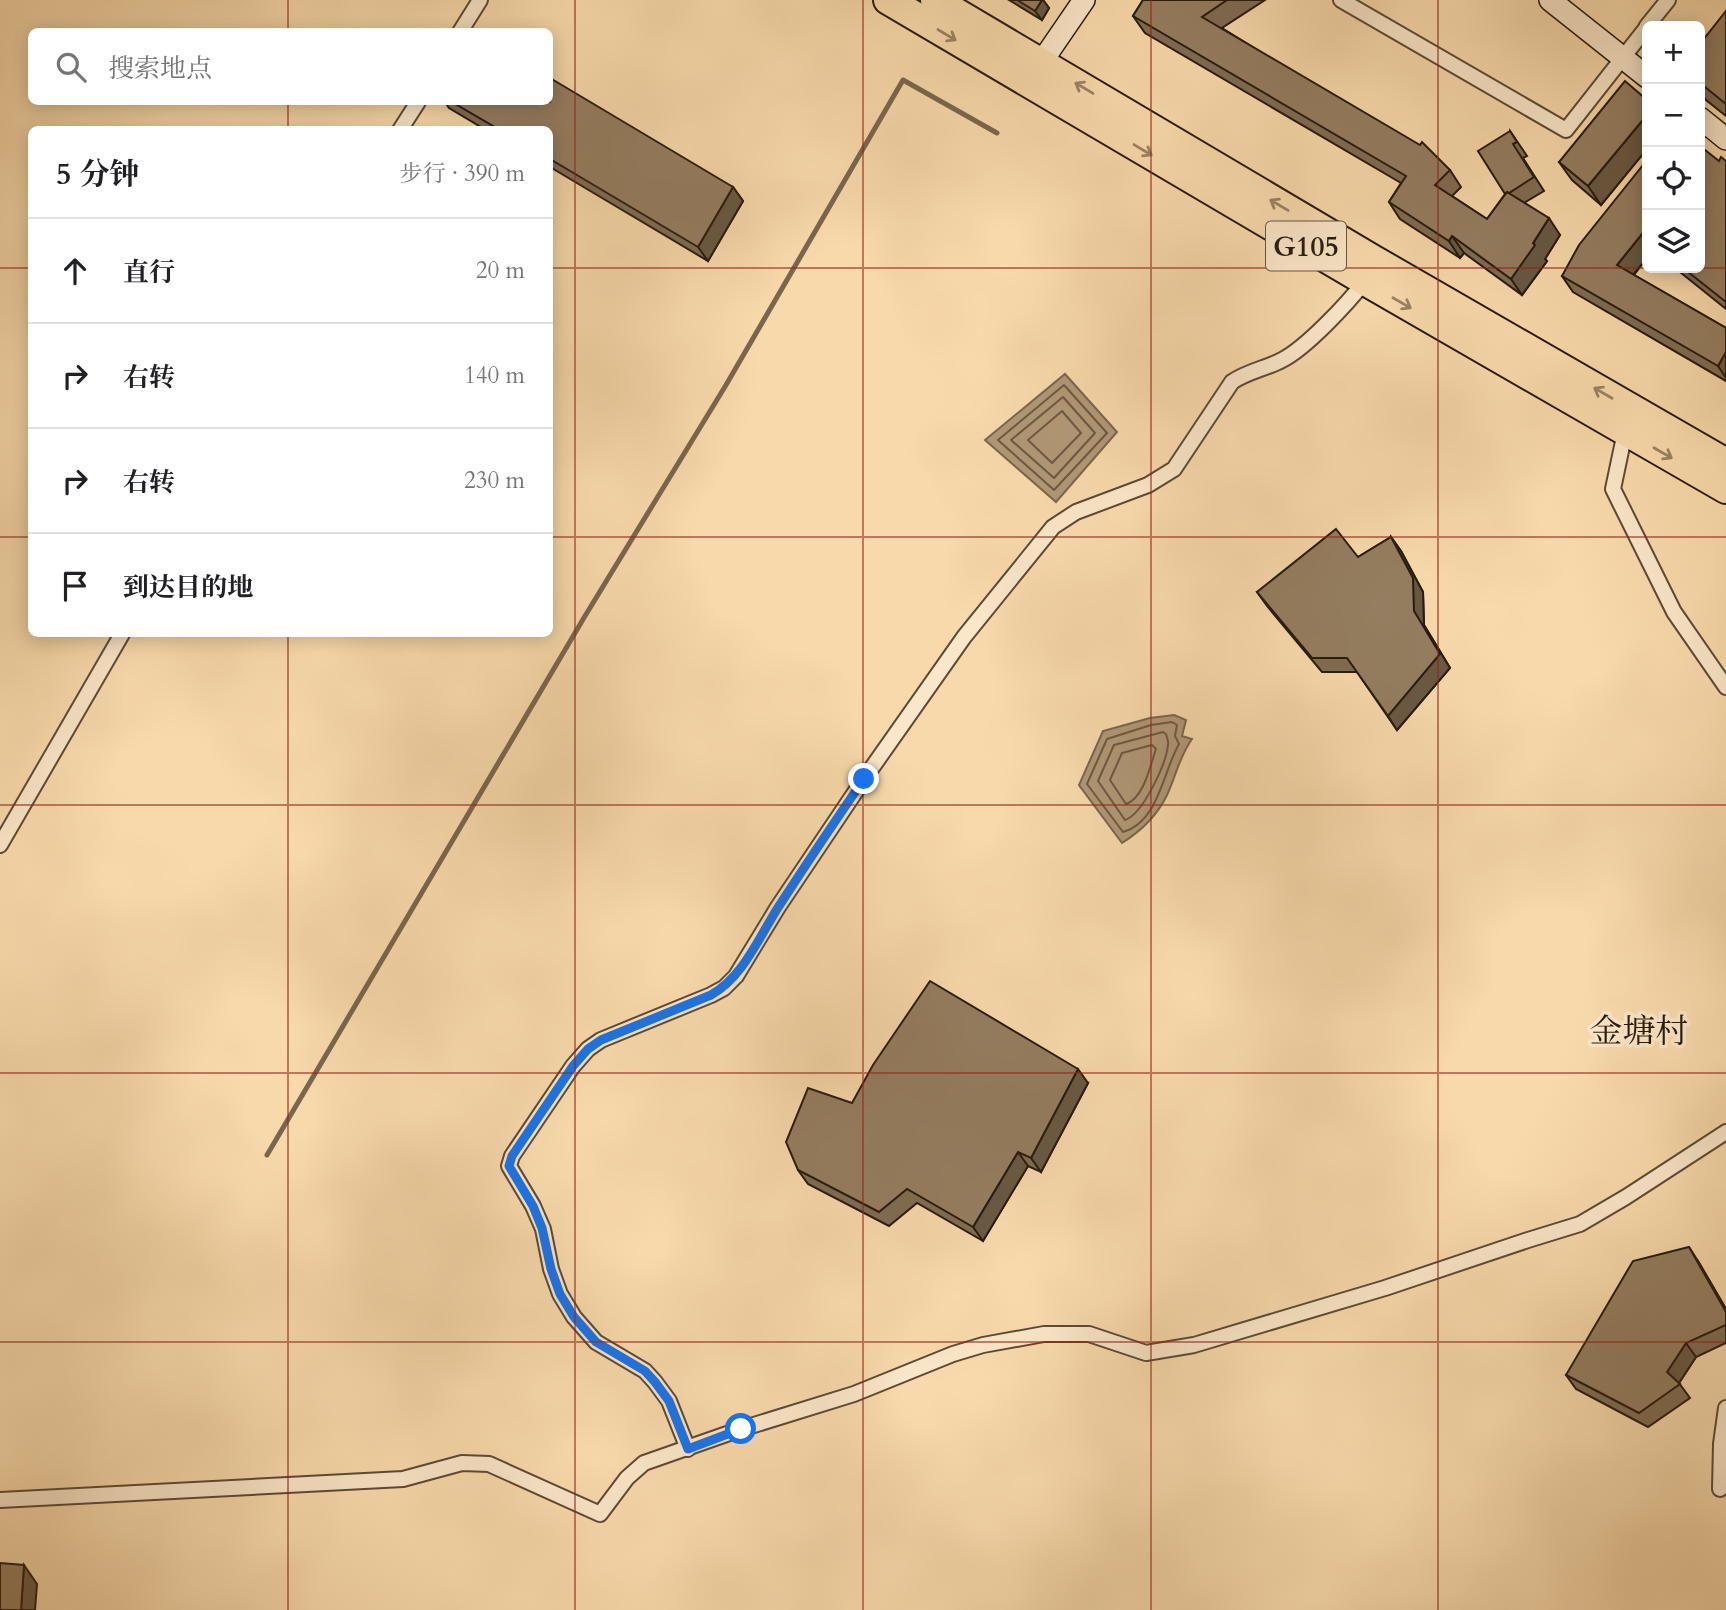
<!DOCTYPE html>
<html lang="zh">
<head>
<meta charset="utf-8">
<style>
  :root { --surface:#fff; --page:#f2f2f2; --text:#202124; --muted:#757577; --line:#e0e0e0 }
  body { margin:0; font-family:Cardo,"Noto Serif SC",serif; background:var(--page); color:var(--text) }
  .controls { position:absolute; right:21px; top:21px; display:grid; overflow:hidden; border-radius:10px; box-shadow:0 4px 18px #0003 }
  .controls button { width:63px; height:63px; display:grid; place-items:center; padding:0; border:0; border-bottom:2px solid var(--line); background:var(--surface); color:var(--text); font:35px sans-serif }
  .stop { position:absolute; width:21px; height:21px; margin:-16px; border:5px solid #1a73e8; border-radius:50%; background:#fff }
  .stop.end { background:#1a73e8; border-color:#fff; box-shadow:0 2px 7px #0008 }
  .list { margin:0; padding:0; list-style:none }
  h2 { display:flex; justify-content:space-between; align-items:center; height:91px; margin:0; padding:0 28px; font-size:30px }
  h2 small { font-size:23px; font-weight:400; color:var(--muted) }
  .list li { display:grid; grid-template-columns:46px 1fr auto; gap:21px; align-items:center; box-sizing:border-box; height:105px; padding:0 28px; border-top:2px solid var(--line) }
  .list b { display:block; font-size:26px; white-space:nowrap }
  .list em { font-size:23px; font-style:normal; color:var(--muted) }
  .icon { flex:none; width:38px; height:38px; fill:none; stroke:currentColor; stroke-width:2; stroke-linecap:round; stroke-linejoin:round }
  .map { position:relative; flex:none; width:1726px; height:1610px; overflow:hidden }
  .search { position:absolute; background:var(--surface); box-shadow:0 4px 18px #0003; left:28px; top:28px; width:525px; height:77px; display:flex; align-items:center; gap:18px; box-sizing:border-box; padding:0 24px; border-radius:10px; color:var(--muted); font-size:26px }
  .panel { position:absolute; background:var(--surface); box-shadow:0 4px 18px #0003; left:28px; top:126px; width:525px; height:511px; border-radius:10px }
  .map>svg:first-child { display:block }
</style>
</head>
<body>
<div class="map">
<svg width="1726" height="1610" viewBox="0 0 1726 1610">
  <rect width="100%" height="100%" fill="#f8d9ab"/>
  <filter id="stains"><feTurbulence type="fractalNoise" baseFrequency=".00286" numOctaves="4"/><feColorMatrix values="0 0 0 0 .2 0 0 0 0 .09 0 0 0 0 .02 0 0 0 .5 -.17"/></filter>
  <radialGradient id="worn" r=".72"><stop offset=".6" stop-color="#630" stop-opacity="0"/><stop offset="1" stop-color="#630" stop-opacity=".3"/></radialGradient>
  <g fill="#b19876" stroke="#7a664d" stroke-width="2">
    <polygon points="1065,374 1117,432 1056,502 985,440"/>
    <path d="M 1174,715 L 1186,720 L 1182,736 L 1192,739 C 1179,757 1176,776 1167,795 C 1157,816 1141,831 1122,843 L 1079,785 L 1103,731 L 1150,718 Z"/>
  </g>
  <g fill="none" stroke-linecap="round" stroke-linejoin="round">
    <g stroke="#6c5942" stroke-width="2">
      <polygon points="1064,385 1107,433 1054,490 998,440"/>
      <polygon points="1063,397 1095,433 1054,478 1011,440"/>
      <polygon points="1062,411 1081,433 1052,463 1028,440"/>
      <path d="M 1172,722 L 1177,725 L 1175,736 L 1179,744 C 1163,771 1159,822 1123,832 L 1087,784 L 1107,739 L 1151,725 Z"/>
      <path d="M 1163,732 L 1166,734 C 1167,738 1169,742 1168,745 C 1166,764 1143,814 1125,820 L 1098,781 L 1114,745 Z"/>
      <path d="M 1152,745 L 1156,749 C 1150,766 1144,798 1126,804 L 1110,780 L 1122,753 Z"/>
    </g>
    <polyline stroke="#7a664d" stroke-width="5" points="267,1155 585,616 726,385 903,80 997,133"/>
    <defs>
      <g id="street">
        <polyline points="1341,0 1566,130 1647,27"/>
        <polyline points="1647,26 1668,0"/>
        <polyline points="460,32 480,0"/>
        <polyline points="400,130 418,102"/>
        <polyline points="1625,432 1613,489 1674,612 1726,687"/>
        <polyline points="0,845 122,634"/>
        <path d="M 688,1449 L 669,1401 L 655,1382 L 645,1371 L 596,1342 L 574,1317 L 560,1294 L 551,1269 L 543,1229 L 533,1206 L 509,1166 L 512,1156 L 573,1066 L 588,1049 L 601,1040 L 711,995 L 724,988 L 736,976 L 778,907 L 864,779 L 964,637 L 1053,527 L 1076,512 L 1148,485 L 1174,469 L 1232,382 C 1248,371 1265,369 1282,360 C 1306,348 1348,303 1365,281"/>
        <polyline points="1720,1489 1721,1444 1726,1408"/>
        <polyline points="0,1500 403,1479 462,1463 489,1464 600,1514 627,1478 644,1463 741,1429 854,1394 953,1354 983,1345 1044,1334 1089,1334 1146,1353 1194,1345 1385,1288 1528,1240 1580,1224 1626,1197 1726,1132"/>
      </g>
      <g id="secondary">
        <polyline points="1550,0 1647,77"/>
        <polyline points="1034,73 1084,0"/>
        <polyline points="1700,118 1726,139"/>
      </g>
      <g id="highway">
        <polyline points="888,0 1365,281 1726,489"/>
        <polyline points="935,0 1374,260 1726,463"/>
      </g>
    </defs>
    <use href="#street" stroke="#5c4a36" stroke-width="18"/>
    <use href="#secondary" stroke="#281a0f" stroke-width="24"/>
    <use href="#highway" stroke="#281a0f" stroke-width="32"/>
    <use href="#street" stroke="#fae6c8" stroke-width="14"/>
    <use href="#secondary" stroke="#fae6c8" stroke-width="21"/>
    <use href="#highway" stroke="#f8d9ab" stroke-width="28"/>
  </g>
  <g fill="#7f6c53" stroke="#281a0f" stroke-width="2">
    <polygon points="1009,0 1043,0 1049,8 1042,20"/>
    <polygon points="1143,0 1265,0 1222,28 1450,170 1461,187 1452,196 1487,219 1505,194 1510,131 1527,156 1523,158 1544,191 1524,203 1560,235 1545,259 1547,261 1522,295 1464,253 1460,258 1400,219 1389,202 1401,183 1145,33 1133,16"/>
    <polygon points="1726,11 1726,116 1706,100 1700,91 1700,44"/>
    <polygon points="1647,100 1647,149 1601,205 1572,180 1559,162"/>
    <polygon points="445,102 550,102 733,187 743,201 708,261 550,167 550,130 486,130 449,108"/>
    <polygon points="1647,160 1647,258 1634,275 1726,328 1726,381 1573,292 1562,276"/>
    <polygon points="1719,161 1726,161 1726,309 1675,268 1700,268"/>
    <polygon points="1391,537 1401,551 1423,592 1424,625 1450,668 1397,730 1357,672 1322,672 1267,606 1257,592 1358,557"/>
    <polygon points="1088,1083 1041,1172 1028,1166 983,1241 917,1203 889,1226 808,1184 798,1170 852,1103"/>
    <polygon points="1698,1261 1726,1309 1726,1343 1696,1357 1679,1383 1690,1398 1648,1427 1576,1389 1566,1375"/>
  </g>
  <g fill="#685843" stroke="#281a0f" stroke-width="2">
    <polygon points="1042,0 1043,0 1049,8 1042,20 1035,11"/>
    <polygon points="1647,115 1647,149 1601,205 1588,186"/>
    <polygon points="733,187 743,201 708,261 698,247"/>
    <polygon points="1549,218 1560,235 1545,259 1547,261 1522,295 1511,279"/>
    <polygon points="1642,234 1647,242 1647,258 1628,281 1617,265"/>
    <polygon points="1452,236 1464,253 1460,258 1449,241"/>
    <polygon points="1726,352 1726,378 1718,366"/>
    <polygon points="1391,537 1401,551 1423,592 1424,625 1450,668 1397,730 1388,716"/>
    <polygon points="1078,1069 1088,1083 1041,1172 1031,1158"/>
    <polygon points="1018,1152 1028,1166 983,1241 973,1227"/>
    <polygon points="1689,1247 1698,1261 1726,1309 1726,1312"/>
    <polygon points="1686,1343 1696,1357 1677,1386 1667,1372"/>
    <polygon points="24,1565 37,1584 35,1610 21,1610"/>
  </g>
  <g fill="#947d60" stroke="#281a0f" stroke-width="2">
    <polygon points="1017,0 1042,0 1035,11"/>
    <polygon points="1143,0 1227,0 1202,17 1420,145 1422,142 1450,170 1435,185 1487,219 1507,192 1549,218 1533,243 1535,245 1511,279 1452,236 1449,241 1389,202 1406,176 1133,16"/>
    <polygon points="1726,11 1726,104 1700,83 1700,44"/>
    <polygon points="550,78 733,187 698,247 550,159 550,130 500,130 452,102 550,102"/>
    <polygon points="1625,81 1647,100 1647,115 1588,186 1559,162"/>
    <polygon points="1510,131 1517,142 1513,144 1534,177 1509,193 1507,192 1505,194 1478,151"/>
    <polygon points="1700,146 1719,161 1721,157 1726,161 1726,302 1683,268 1700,268"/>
    <polygon points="1647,160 1647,239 1642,234 1617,265 1726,328 1726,352 1718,366 1562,276 1579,245"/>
    <polygon points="1336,529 1358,557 1391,537 1413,578 1414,611 1440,654 1388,716 1347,658 1312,658 1257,592"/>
    <polygon points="930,981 1078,1069 1031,1158 1018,1152 973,1227 907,1189 879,1212 798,1170 786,1142 808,1088 852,1103 873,1065"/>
    <polygon points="1689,1247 1726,1312 1726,1325 1686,1343 1667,1372 1680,1384 1639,1413 1566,1375 1633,1261"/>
    <polygon points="0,1563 24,1565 21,1610 0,1610"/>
  </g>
  <defs><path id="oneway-shaft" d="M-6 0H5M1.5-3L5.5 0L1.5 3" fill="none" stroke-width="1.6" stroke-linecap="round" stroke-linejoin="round" transform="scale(1.75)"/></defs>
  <g stroke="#9a8365">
    <use href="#oneway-shaft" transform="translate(947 35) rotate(31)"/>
    <use href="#oneway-shaft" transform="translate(1084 88) rotate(-149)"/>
    <use href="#oneway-shaft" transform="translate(1143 150) rotate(31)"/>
    <use href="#oneway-shaft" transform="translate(1279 205) rotate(-149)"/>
    <use href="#oneway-shaft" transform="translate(1402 303) rotate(30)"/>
    <use href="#oneway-shaft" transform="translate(1603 393) rotate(-150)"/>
    <use href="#oneway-shaft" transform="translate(1663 453) rotate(30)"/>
  </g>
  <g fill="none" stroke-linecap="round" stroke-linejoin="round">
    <path stroke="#1a73e8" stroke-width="9" d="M 741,1429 L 688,1449 L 669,1401 L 655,1382 L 645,1371 L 596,1342 L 574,1317 L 560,1294 L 551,1269 L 542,1228 L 533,1206 L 509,1166 L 512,1156 L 573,1066 L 588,1049 L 601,1040 L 711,995 C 744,976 759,937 779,906 C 807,863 835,821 864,779"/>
  </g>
  <path fill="none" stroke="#8f2418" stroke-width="2" stroke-opacity="0.55" d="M 288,0 L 288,32M 575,0 L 575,1610M 863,0 L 863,1610M 1151,0 L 1151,1610M 1438,0 L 1438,1610M 288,102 L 288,130M 0,268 L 32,268M 550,268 L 1726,268M 0,537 L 32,537M 550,537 L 1726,537M 288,634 L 288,1610M 0,805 L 1726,805M 0,1073 L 1726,1073M 0,1342 L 1726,1342"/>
  <g text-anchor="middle" stroke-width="7" stroke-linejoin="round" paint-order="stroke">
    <rect fill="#fae6c8" stroke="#675746" stroke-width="2" x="1266" y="221.5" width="80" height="49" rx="5"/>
    <g font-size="28" font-weight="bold" fill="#281a0f">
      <text x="1306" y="256">G105</text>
    </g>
    <g font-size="33" fill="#281a0f" stroke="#fae6c8">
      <text x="1639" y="1042">金塘村</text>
    </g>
  </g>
  <rect width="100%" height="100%" filter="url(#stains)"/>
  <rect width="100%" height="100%" fill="url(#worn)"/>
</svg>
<div class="controls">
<button>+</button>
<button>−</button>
<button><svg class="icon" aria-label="locate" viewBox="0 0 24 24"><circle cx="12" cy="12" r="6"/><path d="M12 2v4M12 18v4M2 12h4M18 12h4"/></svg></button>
<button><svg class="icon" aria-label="layers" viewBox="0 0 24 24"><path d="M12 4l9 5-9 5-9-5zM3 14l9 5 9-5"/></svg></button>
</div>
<div class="stop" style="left:741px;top:1429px"></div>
<div class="stop end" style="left:864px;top:779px"></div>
<div class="search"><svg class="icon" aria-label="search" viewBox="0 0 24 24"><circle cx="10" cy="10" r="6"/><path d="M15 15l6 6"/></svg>搜索地点</div>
<section class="panel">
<h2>5 分钟<small>步行 · 390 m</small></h2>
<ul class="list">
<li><svg class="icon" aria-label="ahead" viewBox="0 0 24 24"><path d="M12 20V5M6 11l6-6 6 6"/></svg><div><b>直行</b></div><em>20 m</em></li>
<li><svg class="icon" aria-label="right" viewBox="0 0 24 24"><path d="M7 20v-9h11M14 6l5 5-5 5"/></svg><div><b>右转</b></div><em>140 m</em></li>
<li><svg class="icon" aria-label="right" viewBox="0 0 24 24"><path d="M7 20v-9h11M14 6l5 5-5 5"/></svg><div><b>右转</b></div><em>230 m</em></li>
<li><svg class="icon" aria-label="arrive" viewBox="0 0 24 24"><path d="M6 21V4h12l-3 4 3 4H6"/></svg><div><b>到达目的地</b></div></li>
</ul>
</section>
</div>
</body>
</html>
